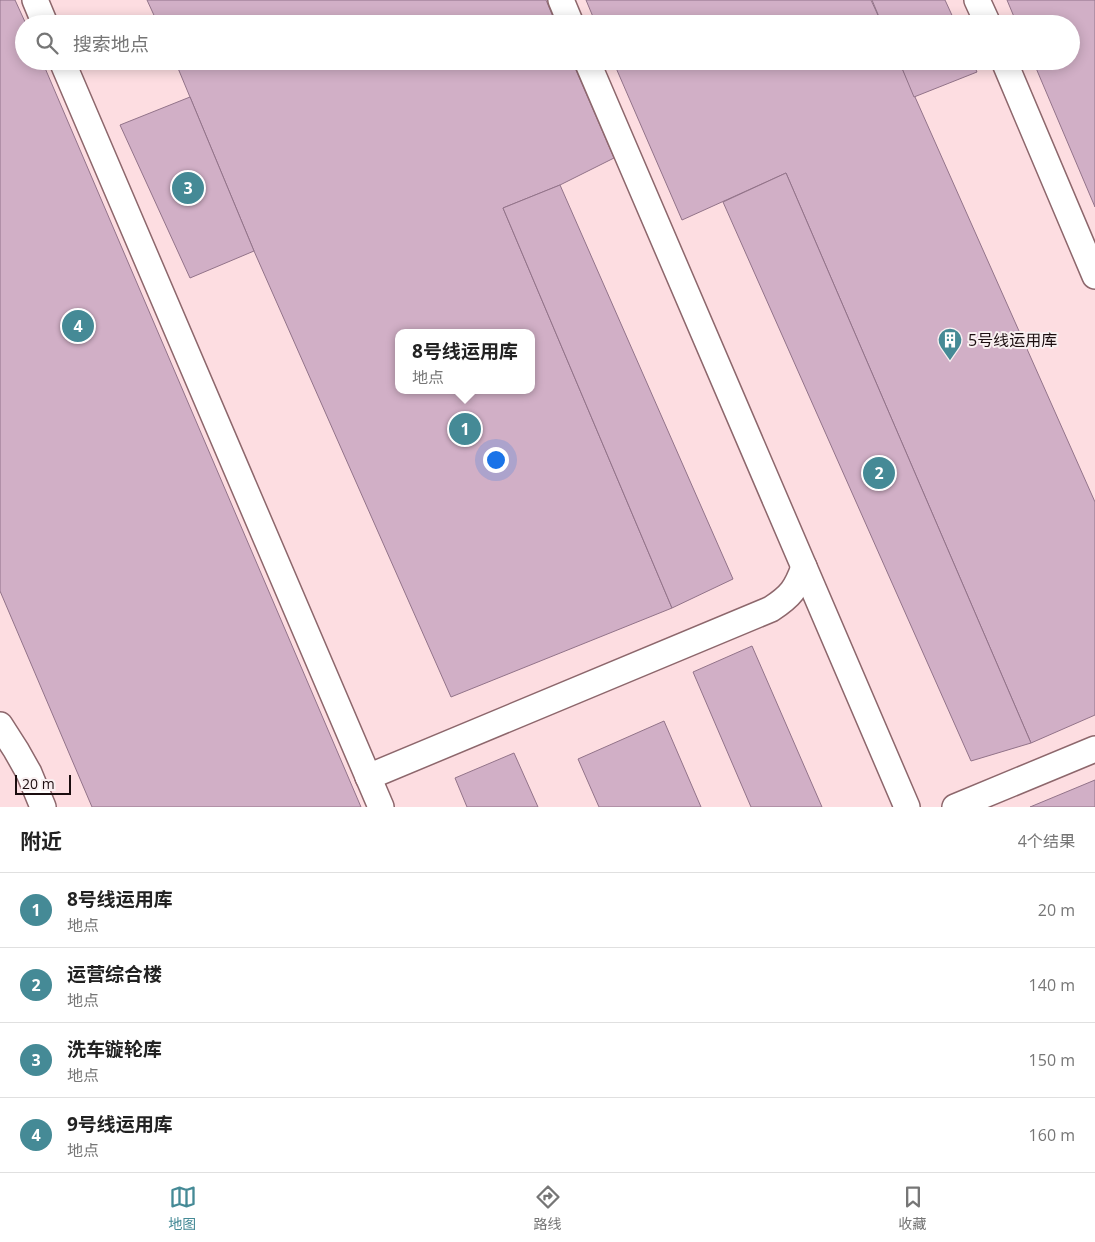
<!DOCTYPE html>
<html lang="zh">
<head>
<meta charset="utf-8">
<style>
  :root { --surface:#fff; --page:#f2f2f2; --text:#222; --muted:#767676; --line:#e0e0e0; --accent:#458a96 }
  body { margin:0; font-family:"Open Sans","Noto Sans SC",sans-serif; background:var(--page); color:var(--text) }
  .scale { position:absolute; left:15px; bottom:12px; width:56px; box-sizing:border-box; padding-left:5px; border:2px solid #1b0d0f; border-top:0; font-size:14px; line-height:18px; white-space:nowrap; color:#1b0d0f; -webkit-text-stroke:4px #f9f0f1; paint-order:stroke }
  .you { position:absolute; left:495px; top:459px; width:18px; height:18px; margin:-12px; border:4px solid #fff; border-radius:50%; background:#1a73e8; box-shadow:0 0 0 8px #1a73e833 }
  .badge { display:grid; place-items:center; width:32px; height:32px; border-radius:50%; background:var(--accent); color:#fff; font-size:16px; font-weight:700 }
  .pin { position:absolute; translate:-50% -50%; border:2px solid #fff; box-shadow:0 1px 5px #0006 }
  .popup { position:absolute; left:395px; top:329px; width:140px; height:65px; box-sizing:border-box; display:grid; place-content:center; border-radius:10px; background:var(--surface); filter:drop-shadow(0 1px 4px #0005); font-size:16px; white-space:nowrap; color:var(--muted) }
  .popup b { font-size:19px; color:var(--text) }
  .popup::after { content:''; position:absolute; left:50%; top:100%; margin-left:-10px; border:10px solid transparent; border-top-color:var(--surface) }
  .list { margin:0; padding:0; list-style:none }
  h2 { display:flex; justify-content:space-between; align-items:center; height:65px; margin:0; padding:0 20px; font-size:21px }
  h2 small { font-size:16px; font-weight:400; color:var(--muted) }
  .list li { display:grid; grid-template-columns:32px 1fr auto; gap:15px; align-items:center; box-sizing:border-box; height:75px; padding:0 20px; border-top:1px solid var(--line) }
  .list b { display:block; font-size:19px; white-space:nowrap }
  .list p { margin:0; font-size:16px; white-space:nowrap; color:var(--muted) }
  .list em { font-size:16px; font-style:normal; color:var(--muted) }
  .icon { flex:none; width:28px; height:28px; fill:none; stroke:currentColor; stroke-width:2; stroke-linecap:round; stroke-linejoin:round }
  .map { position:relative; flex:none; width:1095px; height:807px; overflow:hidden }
  .search { position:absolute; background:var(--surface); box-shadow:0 2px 12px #0003; left:15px; right:15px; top:15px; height:55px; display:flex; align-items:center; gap:12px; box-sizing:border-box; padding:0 18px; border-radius:28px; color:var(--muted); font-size:19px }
  .sheet { height:365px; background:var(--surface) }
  nav { display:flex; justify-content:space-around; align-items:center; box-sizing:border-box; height:70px; border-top:1px solid var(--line); background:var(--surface); font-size:14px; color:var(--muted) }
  nav a { display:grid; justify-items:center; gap:2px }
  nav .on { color:var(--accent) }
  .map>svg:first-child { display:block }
</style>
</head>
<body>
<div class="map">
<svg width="1095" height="807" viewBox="0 0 1095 807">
  <rect width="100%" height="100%" fill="#f9f0f1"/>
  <path fill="#fddde1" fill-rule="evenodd" d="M 0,0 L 1095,0 L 1095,807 L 0,807 ZM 24,24 L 1071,24 L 1071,61 L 24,61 ZM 399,333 L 531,333 L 531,390 L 399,390 Z"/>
  <g fill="#d1afc6" stroke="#927389" fill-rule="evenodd">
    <polygon points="0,0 15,0 26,24 24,24 24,61 42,61 361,807 92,807 0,591"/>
    <polygon points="147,0 546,0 556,24 158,24"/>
    <polygon points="586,0 871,0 882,24 596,24"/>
    <polygon points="872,0 945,0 956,24 882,24"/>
    <polygon points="1007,0 1095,0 1095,207 1033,61 1071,61 1071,24 1017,24"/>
    <path d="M 175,61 L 572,61 L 614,158 L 560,185 L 503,208 L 672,608 L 451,697 L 254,251 ZM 399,333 L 531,333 L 531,390 L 399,390 Z"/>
    <polygon points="613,61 899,61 1095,502 1095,715 1031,743 786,173 682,220"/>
    <polygon points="899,61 972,61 977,72 914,97"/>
    <polygon points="190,97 254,251 190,278 120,125"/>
    <polygon points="786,173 1031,743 971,761 723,202"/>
    <polygon points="560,185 733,579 672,608 503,208"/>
    <polygon points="752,646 822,807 751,807 693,672"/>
    <polygon points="664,721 701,807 599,807 578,759"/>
    <polygon points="514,753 538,807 467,807 455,778"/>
    <polygon points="1095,780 1095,807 1030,807"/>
  </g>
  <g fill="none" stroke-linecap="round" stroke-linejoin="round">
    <defs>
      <g id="minor">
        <polyline points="35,0 45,24"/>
        <polyline points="561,0 571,24"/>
        <polyline points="977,0 988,24"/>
        <polyline points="62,61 381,807"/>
        <polyline points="587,61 907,807"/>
        <polyline points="1004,61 1095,276"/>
        <polyline points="0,725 16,750 29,773 43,807"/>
        <path d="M 368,777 L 771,609 C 791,596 796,589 804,567"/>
        <polyline points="955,807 1095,749"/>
      </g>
    </defs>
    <use href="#minor" stroke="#8d676c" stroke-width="28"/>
    <use href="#minor" stroke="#fff" stroke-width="25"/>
  </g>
  <defs>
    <symbol id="building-pin" viewBox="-11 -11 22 30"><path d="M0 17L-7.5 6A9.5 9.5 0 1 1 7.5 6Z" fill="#458a96" stroke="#f9f0f1"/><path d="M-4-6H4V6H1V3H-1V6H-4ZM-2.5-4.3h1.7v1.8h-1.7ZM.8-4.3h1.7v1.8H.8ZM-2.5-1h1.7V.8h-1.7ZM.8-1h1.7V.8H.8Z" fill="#fff"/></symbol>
  </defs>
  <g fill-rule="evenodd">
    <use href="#building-pin" x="936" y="326" width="28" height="38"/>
  </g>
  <g text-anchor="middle" stroke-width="4" stroke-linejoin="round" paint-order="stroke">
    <g font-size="16" fill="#1b0d0f" stroke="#f9f0f1" text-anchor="start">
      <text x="968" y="346">5号线运用库</text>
    </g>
  </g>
</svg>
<div class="scale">20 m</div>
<div class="you"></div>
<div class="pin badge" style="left:465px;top:429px">1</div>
<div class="popup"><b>8号线运用库</b>地点</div>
<div class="pin badge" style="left:879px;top:473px">2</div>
<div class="pin badge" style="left:188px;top:188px">3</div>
<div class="pin badge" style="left:78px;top:326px">4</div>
<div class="search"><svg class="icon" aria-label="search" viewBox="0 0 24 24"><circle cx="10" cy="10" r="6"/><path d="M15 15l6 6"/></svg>搜索地点</div>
</div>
<section class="sheet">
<h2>附近<small>4个结果</small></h2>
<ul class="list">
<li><span class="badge">1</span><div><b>8号线运用库</b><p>地点</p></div><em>20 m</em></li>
<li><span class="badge">2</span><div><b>运营综合楼</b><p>地点</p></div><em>140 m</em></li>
<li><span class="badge">3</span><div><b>洗车镟轮库</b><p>地点</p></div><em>150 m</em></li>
<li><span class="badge">4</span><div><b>9号线运用库</b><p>地点</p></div><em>160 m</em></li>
</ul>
</section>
<nav>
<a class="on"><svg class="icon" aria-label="map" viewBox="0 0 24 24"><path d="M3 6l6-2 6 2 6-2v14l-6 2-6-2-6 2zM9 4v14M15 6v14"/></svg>地图</a>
<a><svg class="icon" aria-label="directions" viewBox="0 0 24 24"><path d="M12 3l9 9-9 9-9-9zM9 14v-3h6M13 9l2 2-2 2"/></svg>路线</a>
<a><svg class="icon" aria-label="saved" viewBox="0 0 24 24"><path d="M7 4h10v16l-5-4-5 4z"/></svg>收藏</a>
</nav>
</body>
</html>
